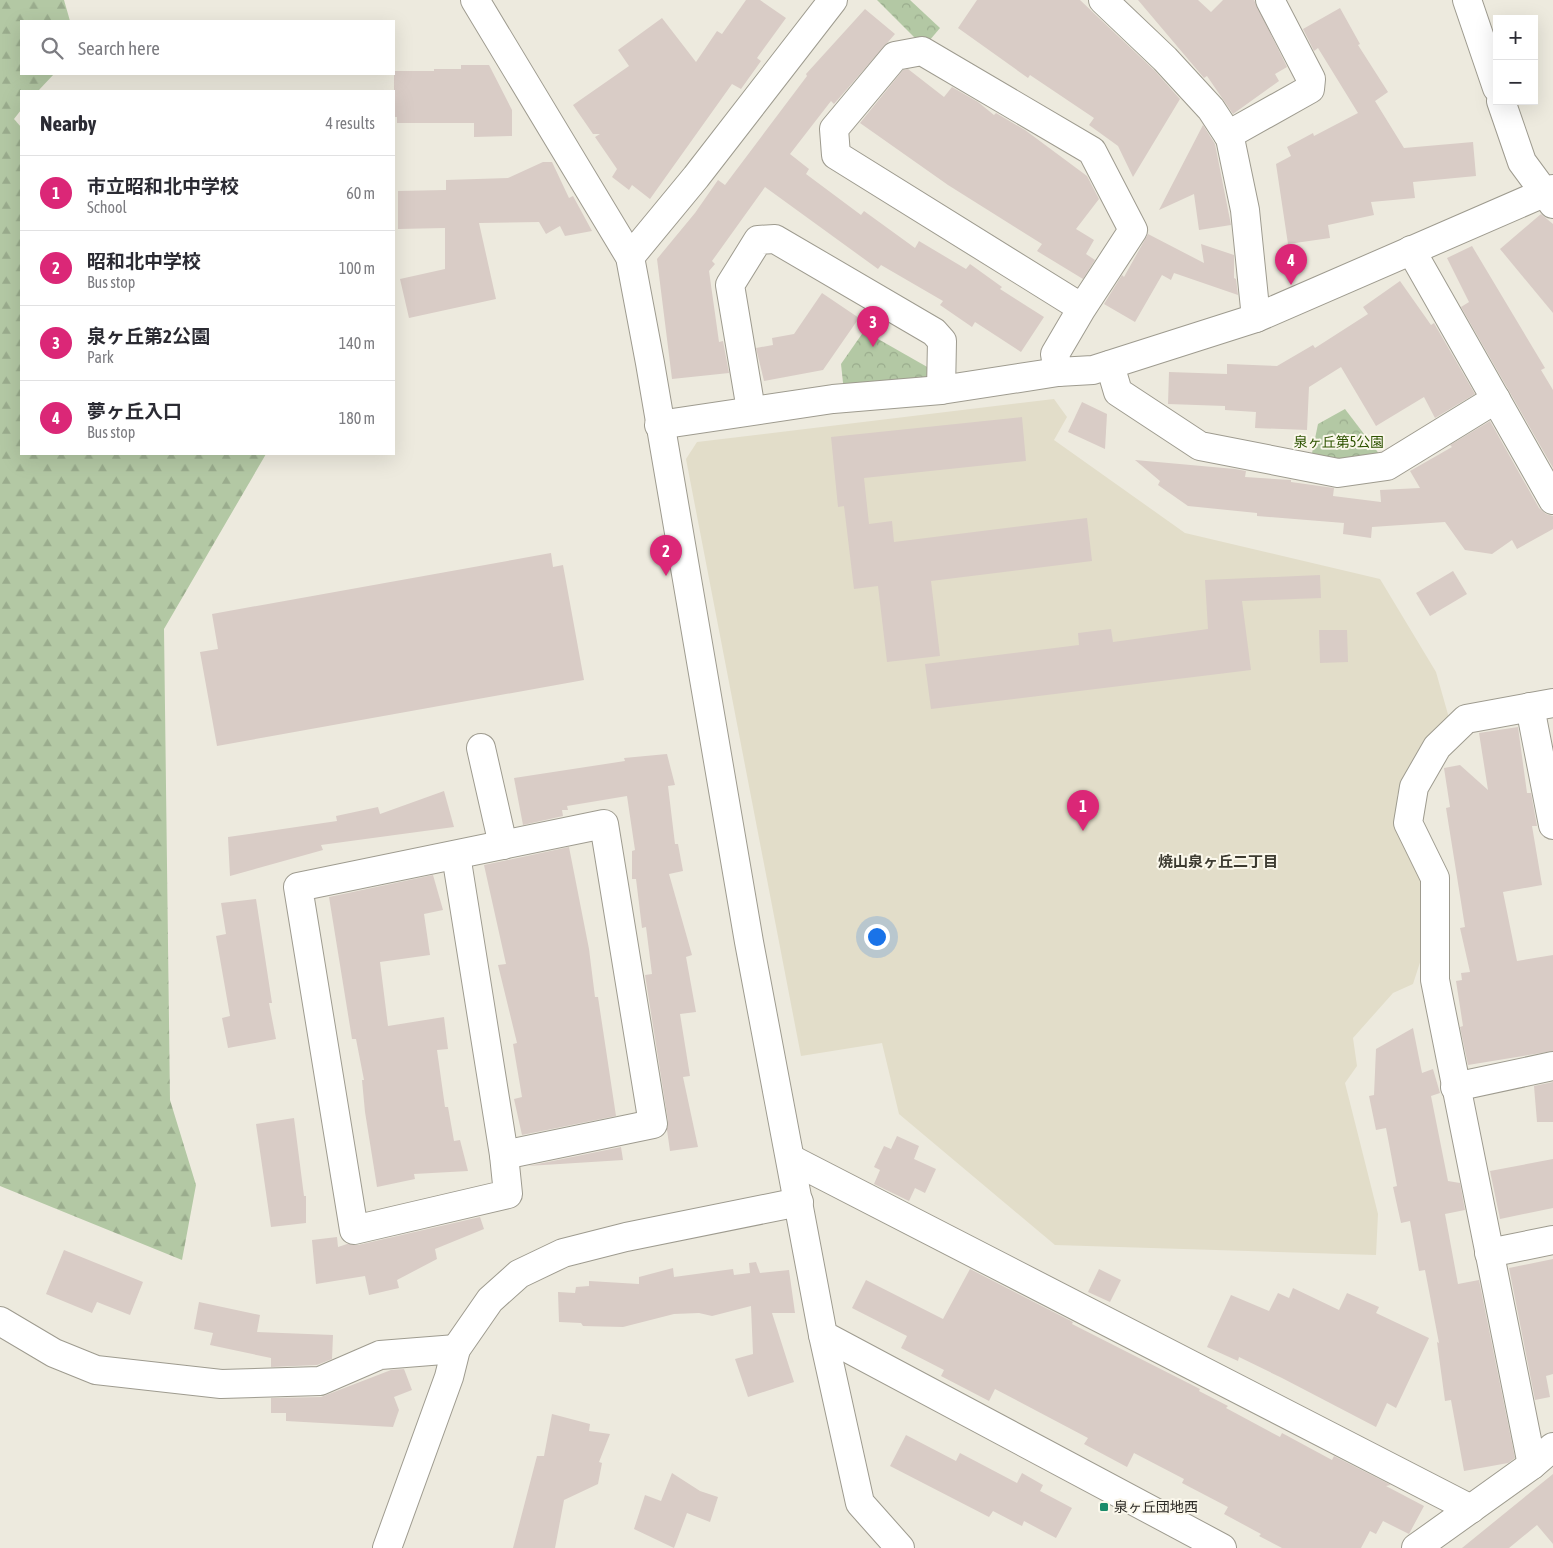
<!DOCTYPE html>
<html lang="en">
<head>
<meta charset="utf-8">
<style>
  :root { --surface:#fff; --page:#f7f7f7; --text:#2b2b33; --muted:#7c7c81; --line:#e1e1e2; --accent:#db2777 }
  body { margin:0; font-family:"Asap Condensed","Noto Sans JP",sans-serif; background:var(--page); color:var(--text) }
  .controls { position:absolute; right:15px; top:15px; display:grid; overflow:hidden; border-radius:0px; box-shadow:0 5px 20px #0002 }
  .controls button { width:45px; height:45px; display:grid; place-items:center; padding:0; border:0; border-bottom:1px solid var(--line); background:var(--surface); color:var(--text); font:25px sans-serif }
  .you { position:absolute; left:876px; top:936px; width:18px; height:18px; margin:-12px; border:4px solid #fff; border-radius:50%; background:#1a73e8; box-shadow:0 0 0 8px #1a73e833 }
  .badge { display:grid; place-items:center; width:32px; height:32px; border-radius:50%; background:var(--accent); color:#fff; font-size:16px; font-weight:700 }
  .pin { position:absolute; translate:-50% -41px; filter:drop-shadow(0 1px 2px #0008) }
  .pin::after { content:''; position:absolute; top:26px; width:18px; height:15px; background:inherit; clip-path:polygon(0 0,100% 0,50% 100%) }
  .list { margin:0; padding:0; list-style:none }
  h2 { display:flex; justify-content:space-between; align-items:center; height:65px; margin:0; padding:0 20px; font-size:21px }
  h2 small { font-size:16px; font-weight:400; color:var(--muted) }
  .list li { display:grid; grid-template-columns:32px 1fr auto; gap:15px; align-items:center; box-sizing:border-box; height:75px; padding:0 20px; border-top:1px solid var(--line) }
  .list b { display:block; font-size:19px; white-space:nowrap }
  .list p { margin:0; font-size:16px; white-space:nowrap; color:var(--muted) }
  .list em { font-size:16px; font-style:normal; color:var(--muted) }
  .icon { flex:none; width:28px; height:28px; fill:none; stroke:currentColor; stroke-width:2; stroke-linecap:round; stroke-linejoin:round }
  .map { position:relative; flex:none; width:1553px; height:1548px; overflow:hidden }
  .search { position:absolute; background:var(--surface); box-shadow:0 5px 20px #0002; left:20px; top:20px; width:375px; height:55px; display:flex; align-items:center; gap:12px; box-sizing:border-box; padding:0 18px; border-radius:0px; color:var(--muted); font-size:19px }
  .panel { position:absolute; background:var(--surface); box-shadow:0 5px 20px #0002; left:20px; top:90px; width:375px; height:365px; border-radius:0px }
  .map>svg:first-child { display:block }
</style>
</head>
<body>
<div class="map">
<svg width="1553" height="1548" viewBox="0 0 1553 1548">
  <defs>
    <pattern id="forest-firs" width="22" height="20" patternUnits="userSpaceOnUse" patternTransform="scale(1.25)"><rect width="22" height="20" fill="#b3c8a4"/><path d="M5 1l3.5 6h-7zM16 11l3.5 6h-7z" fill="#9aac8d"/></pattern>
    <pattern id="park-crowns" width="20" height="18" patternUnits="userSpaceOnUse" patternTransform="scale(1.25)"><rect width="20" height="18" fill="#b3c8a4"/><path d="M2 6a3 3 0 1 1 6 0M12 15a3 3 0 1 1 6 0" fill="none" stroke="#9aac8d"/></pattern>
  </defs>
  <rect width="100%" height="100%" fill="#edeade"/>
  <polygon fill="#e2ddc9" points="1054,399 1067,417 1054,440 1185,533 1380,579 1436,672 1449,718 1397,795 1421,867 1424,950 1413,984 1393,993 1353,1038 1357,1066 1345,1083 1378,1214 1376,1255 1055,1245 899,1114 882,1043 801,1056 686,459 697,442"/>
  <polygon fill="url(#forest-firs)" points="0,0 64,0 70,21 21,21 21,74 54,74 38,91 21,91 21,110 14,119 21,127 21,454 266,454 164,629 170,1100 196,1185 182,1260 0,1186"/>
  <g fill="url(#park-crowns)">
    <polygon points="877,0 910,0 940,28 924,47"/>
    <polygon points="864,331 929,368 926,386 844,392 841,364"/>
    <polygon points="1345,409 1383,459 1310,463 1318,424"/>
  </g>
  <g fill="#d9ccc6">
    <polygon points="746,0 760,0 786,18 757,58 761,61 741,89 732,84 650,199 632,185 629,190 612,177 617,169 595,137 600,134 593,134 573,105 629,66 618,50 662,18 696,62 717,31 722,34"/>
    <polygon points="977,0 1080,0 1154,70 1180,99 1133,177 1118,146 1089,125 1094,118 1030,75 1028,78 958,28"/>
    <polygon points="1138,0 1198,0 1211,12 1223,0 1254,0 1287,67 1275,74 1279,81 1233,114 1207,76 1204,78"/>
    <polygon points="1340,8 1360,44 1358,45 1388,92 1375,101 1404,148 1473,142 1476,176 1413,182 1415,198 1371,202 1374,215 1328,225 1330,238 1288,244 1276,164 1291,156 1287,147 1313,133 1314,136 1358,113 1318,48 1314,51 1303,29"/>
    <polygon points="865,9 895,34 834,104 831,101 790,154 809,169 806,174 861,215 864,211 915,248 919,241 966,269 970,264 1002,287 1000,289 1044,317 1021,352 975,322 972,327 940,305 943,301 881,265 878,269 765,187 712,261 715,264 709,271 719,342 723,341 729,373 672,379 657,259 695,213 718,180 725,185 807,76 806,74"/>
    <polygon points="461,65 489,65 512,110 512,136 474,137 474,123 397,123 397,117 394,117 394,71 434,71 434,69 461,69"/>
    <polygon points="908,69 944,97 952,87 978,102 994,115 996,113 1025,130 1087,176 1099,199 1076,229 1094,240 1086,254 1095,260 1083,279 1037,251 1042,244 948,185 860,123 903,70"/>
    <polygon points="1203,125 1215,144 1231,225 1199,230 1194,194 1159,210"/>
    <polygon points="543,162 552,162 569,198 573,196 592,231 565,236 560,226 546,234 539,222 479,223 496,299 409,318 400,279 445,269 445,228 398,229 398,191 446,190 446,180 508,178"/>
    <polygon points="1541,214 1553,224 1553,313 1500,249"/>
    <polygon points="1148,234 1204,263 1201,244 1234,255 1234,278 1236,279 1238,295 1174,273 1171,280 1162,275 1135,322 1104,304 1122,275 1124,277"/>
    <polygon points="1472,246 1545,368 1541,370 1553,390 1553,468 1461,307 1469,302 1447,258"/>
    <polygon points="1400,281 1431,325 1434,323 1475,394 1435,418 1424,397 1376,426 1341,367 1309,387 1307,430 1255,428 1256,412 1225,410 1225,406 1168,404 1169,372 1227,374 1227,364 1277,366 1313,345 1315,348 1368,314 1363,307"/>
    <polygon points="822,293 859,318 823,370 764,381 756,348 773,345 772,338 794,334"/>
    <polygon points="1082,402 1107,414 1105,449 1068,432"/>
    <polygon points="1022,417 1026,461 864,478 869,524 892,521 894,542 1087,518 1092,561 931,581 940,656 887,662 878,586 854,589 844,506 838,507 831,437"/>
    <polygon points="1490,421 1539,508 1546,514 1553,516 1553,529 1517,549 1512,540 1492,554 1465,550 1445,522 1372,527 1371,538 1343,534 1344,523 1257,516 1257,513 1188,506 1158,485 1160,481 1135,460 1235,469 1246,471 1245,477 1291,480 1291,482 1334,488 1333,496 1381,502 1380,490 1420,488 1410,471 1452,447 1450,445"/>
    <polygon points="551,553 553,567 563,565 584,680 217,746 200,652 218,649 212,614"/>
    <polygon points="1453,571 1467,594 1430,616 1416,593"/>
    <polygon points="1320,575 1321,598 1242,601 1251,670 931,709 925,664 1079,645 1078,633 1111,629 1113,642 1208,629 1205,580"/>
    <polygon points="1319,630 1347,630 1348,662 1320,663"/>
    <polygon points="1518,727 1527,793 1531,793 1537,826 1532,826 1542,885 1503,892 1517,961 1553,955 1553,1051 1468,1065 1460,1027 1463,1026 1456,981 1462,980 1461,973 1470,972 1460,928 1465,927 1446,808 1450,807 1444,768 1460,765 1488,790 1479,733"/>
    <polygon points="667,754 675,785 668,786 675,844 678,844 683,871 669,874 692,955 686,957 696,1012 680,1014 690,1076 683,1077 698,1147 670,1151 667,1130 668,1121 645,975 652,974 646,927 642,928 636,879 632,879 632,851 635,850 627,796 567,806 568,810 562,810 563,816 523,825 514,778 625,761 624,758"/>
    <polygon points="444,791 454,827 321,845 323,850 230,876 228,837 337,821 336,816 378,807 380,814"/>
    <polygon points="569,847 589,949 595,997 598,997 616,1116 522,1135 514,1099 522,1097 513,1044 517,1043 498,965 506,964 484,865"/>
    <polygon points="433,875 443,910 424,914 430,955 380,962 388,1026 444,1017 448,1049 437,1050 445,1107 448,1107 454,1141 460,1140 468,1171 414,1174 415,1179 377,1187 365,1112 362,1080 364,1080 356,1039 352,1039 329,897"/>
    <polygon points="256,899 272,1003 269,1003 276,1039 228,1048 222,1018 230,1016 216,936 226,934 221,903"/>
    <polygon points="1413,1028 1422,1073 1433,1069 1440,1093 1431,1096 1448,1181 1460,1183 1465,1210 1445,1214 1458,1284 1479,1280 1515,1458 1508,1463 1464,1471 1451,1400 1445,1401 1437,1342 1439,1343 1425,1270 1419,1271 1410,1221 1401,1223 1393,1187 1397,1186 1386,1128 1376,1130 1369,1096 1374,1095 1376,1049"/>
    <polygon points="1553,1082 1553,1122 1537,1122 1534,1086"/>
    <polygon points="294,1118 304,1196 306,1196 306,1223 271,1227 256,1124"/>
    <polygon points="897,1136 919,1146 914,1159 936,1169 925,1193 915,1188 909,1201 874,1184 880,1170 874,1167 884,1146 891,1149"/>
    <polygon points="621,1147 623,1160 528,1166"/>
    <polygon points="1553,1159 1553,1208 1500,1219 1490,1171"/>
    <polygon points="480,1217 484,1229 435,1249 437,1259 397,1280 399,1288 369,1295 365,1276 316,1284 312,1240 337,1237 338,1247 347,1244 358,1245"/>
    <polygon points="64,1250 143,1282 130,1315 97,1302 92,1313 46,1294"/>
    <polygon points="1553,1259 1553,1374 1546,1376 1550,1397 1535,1400 1509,1268"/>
    <polygon points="756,1262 760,1273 789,1270 795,1313 772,1313 794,1382 748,1397 735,1359 753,1354 751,1306 712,1316 699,1313 674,1314 623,1327 583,1326 581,1323 559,1322 558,1292 575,1293 576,1287 589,1286 589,1281 639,1284 639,1277 673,1268 674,1277 733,1269 734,1275 750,1273 749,1263"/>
    <polygon points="970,1269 1073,1322 1072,1324 1200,1389 1199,1391 1228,1406 1226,1408 1280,1437 1282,1433 1332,1460 1334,1456 1391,1485 1386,1486 1424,1506 1409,1534 1383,1521 1376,1534 1370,1531 1361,1548 1282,1548 1259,1536 1261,1534 1224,1514 1228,1507 1182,1483 1184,1479 1134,1453 1127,1467 1084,1444 1088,1438 995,1389 989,1401 941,1376 944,1370 901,1348 907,1336 852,1308 866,1280 943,1319"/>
    <polygon points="1099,1269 1121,1280 1110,1302 1088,1292"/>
    <polygon points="1293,1288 1339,1310 1347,1293 1379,1307 1376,1313 1429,1338 1396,1408 1387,1403 1376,1427 1282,1378 1239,1357 1238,1361 1207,1347 1231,1295 1269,1311 1278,1293 1289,1298"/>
    <polygon points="199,1302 260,1315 257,1332 333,1335 332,1359 317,1365 271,1367 271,1358 210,1345 213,1333 194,1329"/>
    <polygon points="404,1369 412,1390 394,1397 399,1410 393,1427 286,1421 286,1413 271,1413 271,1398 321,1397 391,1370"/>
    <polygon points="552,1414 590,1424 589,1431 610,1434 599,1462 602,1463 598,1484 564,1500 555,1548 513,1548 537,1456 544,1456"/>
    <polygon points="906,1435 956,1461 960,1453 1017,1483 1022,1473 1043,1485 1040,1491 1072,1508 1056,1538 1024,1521 1022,1526 993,1511 989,1517 890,1466"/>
    <polygon points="672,1473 700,1491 718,1497 710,1522 687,1513 674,1548 634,1529 645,1495 661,1501"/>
    <polygon points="1553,1474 1553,1544 1537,1525 1509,1548 1462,1548"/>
  </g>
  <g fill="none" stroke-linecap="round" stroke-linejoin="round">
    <defs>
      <g id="minor">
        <polyline points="475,0 630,257 650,363 749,942 823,1335 1222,1548"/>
        <polyline points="1103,0 1165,59 1211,109 1230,138 1245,210 1256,318"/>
        <polyline points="1467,0 1497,88"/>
        <polyline points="1501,101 1522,162 1553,204"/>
        <polyline points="1228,135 1310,89 1311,79 1270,0"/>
        <polyline points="1411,250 1553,500"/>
        <polyline points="630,257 696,177 833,0"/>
        <polyline points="1110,365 1118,392 1200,446 1338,473 1387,466 1496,399"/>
        <polyline points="1058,372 1055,354 1082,308 1133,230 1092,151 922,51 895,56 834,129 836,155 1082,308"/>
        <polyline points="751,410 730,285 758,240 775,239 934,332 942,341 941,390"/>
        <polyline points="659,425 833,399 941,390 1058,372 1093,370 1256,318 1553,189"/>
        <polyline points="1530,707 1553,825"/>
        <polyline points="481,748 503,845"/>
        <polygon points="604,824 653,1124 504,1155 508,1194 354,1230 298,887"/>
        <polyline points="456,855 504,1155"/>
        <polyline points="1455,1087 1553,1066"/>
        <polyline points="791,1159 1471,1509"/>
        <polyline points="1489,1253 1553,1240"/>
        <polyline points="0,1321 54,1353 96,1370 221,1384 320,1381 380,1355 456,1349"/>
        <polyline points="823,1335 860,1503 900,1548"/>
        <polyline points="1532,1465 1435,980 1435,878 1408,823 1414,787 1437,747 1466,719 1553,703"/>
        <polyline points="387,1548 449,1377 456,1349 490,1300 519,1274 563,1253 626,1237 799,1202"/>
        <polyline points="1416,1548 1532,1465 1553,1447"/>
      </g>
    </defs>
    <use href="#minor" stroke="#9e9b8f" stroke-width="30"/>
    <use href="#minor" stroke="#fff" stroke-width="28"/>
  </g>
  <rect fill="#1a8b6a" stroke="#faf7eb" stroke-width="2" x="1099" y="1502" width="10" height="10" rx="2.5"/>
  <g text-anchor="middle" stroke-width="4" stroke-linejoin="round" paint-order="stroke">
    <g font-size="14" fill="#2d5300" stroke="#faf7eb">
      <text x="1339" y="447">泉ヶ丘第5公園</text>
    </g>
    <g font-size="14" fill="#2c2a26" stroke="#faf7eb" text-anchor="start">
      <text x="1114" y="1512">泉ヶ丘団地西</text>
    </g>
    <g font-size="15" font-weight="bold" fill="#3d3b31" stroke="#faf7eb">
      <text x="1218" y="867">焼山泉ヶ丘二丁目</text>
    </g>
  </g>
</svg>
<div class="controls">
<button>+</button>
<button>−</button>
</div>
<div class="you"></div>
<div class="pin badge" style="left:1083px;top:831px">1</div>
<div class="pin badge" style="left:666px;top:576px">2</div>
<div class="pin badge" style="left:873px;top:347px">3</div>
<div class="pin badge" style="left:1291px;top:285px">4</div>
<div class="search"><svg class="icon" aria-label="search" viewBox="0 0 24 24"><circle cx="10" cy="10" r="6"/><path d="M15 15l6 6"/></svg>Search here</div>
<section class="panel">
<h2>Nearby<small>4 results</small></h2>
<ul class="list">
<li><span class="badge">1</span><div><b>市立昭和北中学校</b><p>School</p></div><em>60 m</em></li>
<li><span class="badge">2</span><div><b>昭和北中学校</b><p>Bus stop</p></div><em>100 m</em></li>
<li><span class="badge">3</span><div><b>泉ヶ丘第2公園</b><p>Park</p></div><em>140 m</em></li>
<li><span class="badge">4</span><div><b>夢ヶ丘入口</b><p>Bus stop</p></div><em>180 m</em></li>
</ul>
</section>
</div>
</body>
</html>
